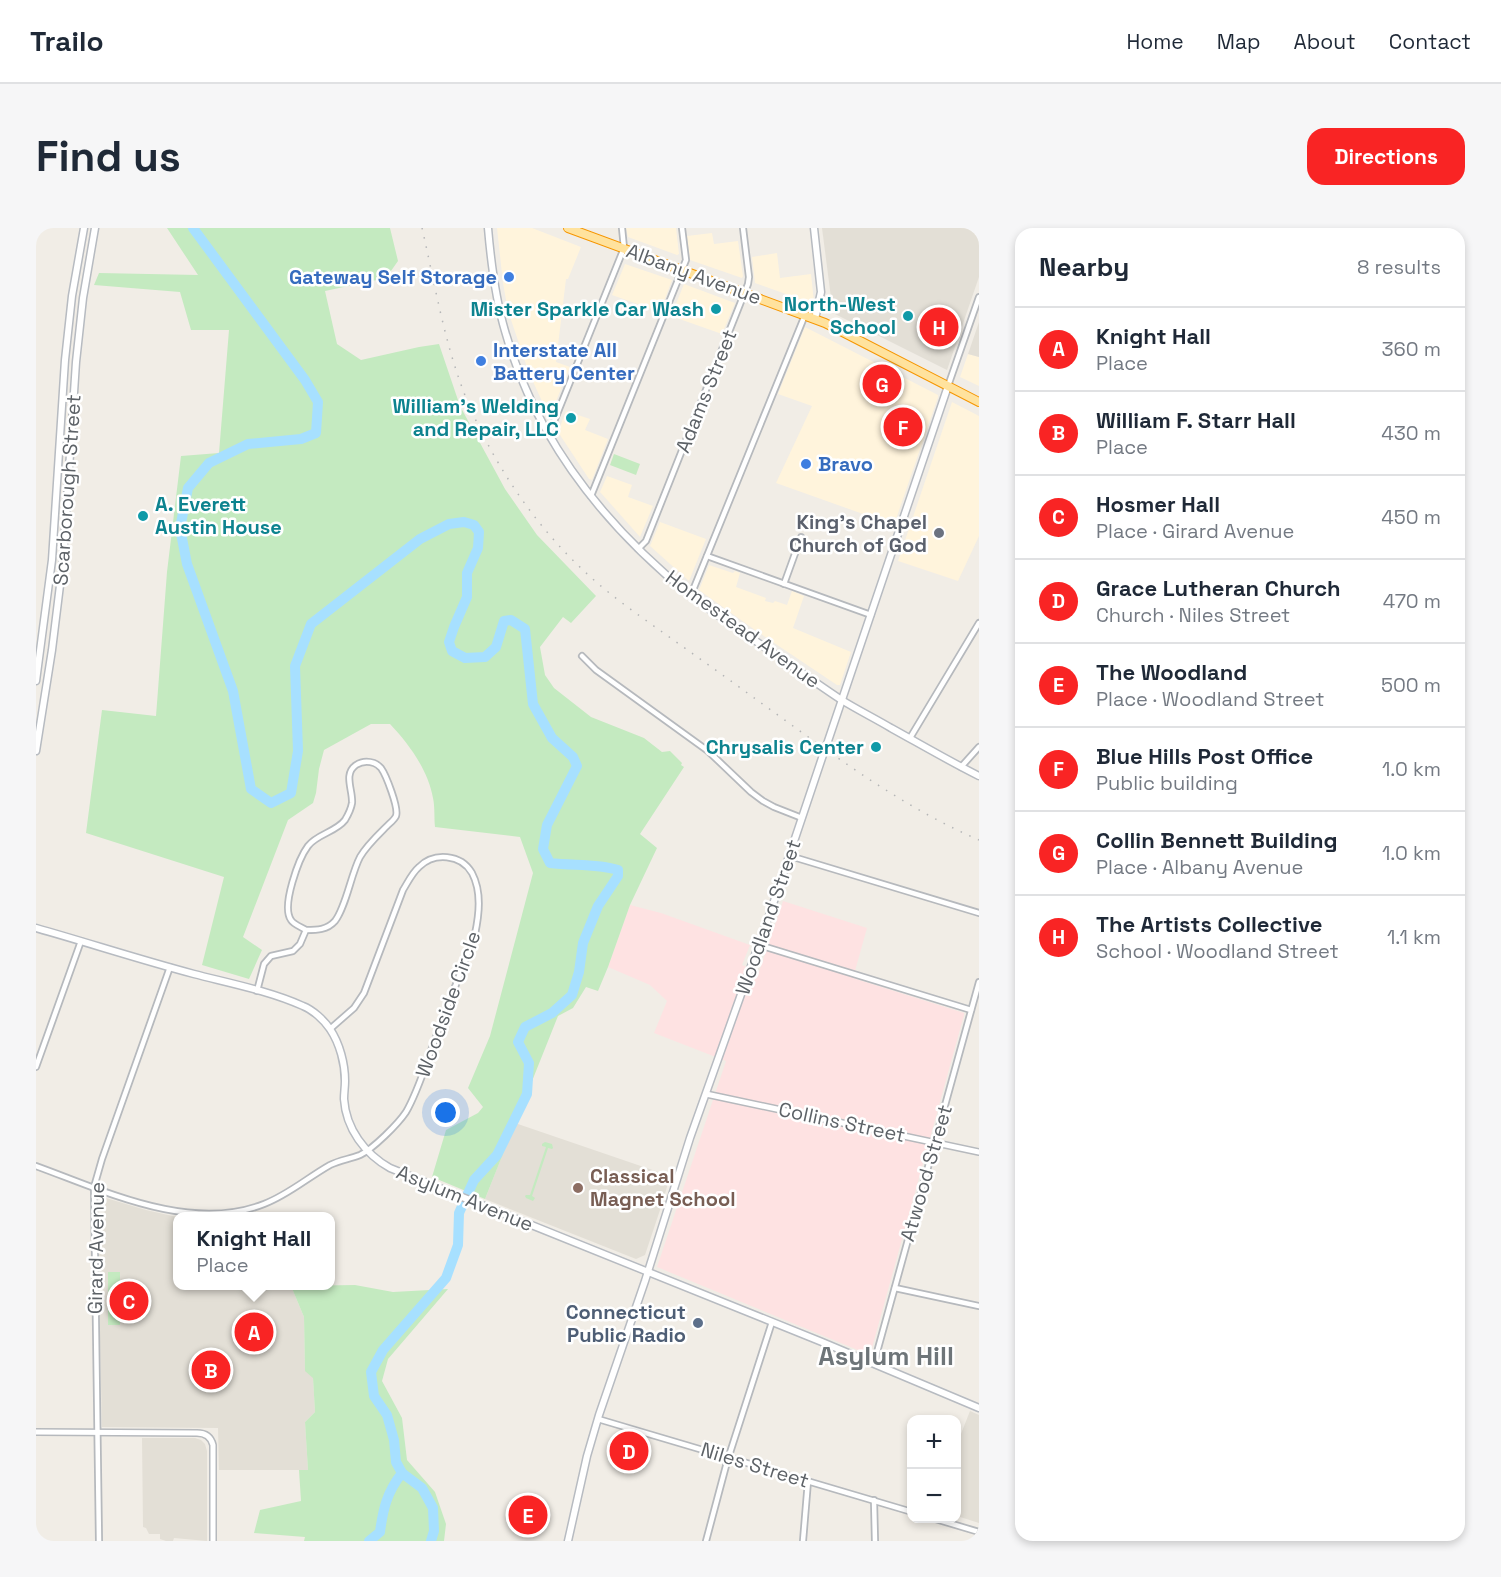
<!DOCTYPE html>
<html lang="en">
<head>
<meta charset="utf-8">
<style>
  :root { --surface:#fff; --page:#f6f6f7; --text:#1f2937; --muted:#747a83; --line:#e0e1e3; --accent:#f92424 }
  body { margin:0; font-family:"Space Grotesk",sans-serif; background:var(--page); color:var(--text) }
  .controls { position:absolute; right:18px; bottom:18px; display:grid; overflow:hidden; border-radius:12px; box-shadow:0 3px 9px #0003 }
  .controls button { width:54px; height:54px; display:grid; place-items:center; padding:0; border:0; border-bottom:2px solid var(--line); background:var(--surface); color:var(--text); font:30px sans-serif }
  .you { position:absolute; left:410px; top:885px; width:21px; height:21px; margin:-15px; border:4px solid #fff; border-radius:50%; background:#1a73e8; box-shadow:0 0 0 9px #1a73e833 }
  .badge { display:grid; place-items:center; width:39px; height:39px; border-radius:50%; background:var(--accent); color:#fff; font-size:20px; font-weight:700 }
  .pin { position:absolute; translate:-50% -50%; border:3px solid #fff; box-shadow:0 2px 6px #0006 }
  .popup { position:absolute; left:137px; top:984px; width:162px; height:78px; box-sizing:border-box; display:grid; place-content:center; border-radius:12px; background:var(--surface); filter:drop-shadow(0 2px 4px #0005); font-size:20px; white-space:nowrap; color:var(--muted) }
  .popup b { font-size:22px; color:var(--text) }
  .popup::after { content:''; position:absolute; left:50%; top:100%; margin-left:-12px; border:12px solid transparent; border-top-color:var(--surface) }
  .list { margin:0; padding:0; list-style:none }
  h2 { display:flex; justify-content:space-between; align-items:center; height:78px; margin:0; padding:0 24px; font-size:26px }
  h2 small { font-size:20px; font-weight:400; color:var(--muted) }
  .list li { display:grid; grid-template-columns:39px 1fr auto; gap:18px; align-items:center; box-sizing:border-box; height:84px; padding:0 24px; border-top:2px solid var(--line) }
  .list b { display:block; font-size:22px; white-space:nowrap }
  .list p { margin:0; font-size:20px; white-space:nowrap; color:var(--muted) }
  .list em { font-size:20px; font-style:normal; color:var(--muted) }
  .map { position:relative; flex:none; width:943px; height:1313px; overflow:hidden; border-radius:18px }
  header { display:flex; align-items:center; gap:36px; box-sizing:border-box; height:84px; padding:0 30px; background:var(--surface); border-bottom:2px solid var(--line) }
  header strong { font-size:28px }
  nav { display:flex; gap:33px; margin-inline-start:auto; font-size:21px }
  .intro { display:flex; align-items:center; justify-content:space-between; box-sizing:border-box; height:144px; padding:0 36px }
  h1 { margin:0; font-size:42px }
  .button { padding:15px 27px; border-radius:18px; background:var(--accent); color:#fff; font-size:21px; font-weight:700 }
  main { display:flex; gap:36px; padding:0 36px }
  aside { flex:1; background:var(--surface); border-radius:18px; box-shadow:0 3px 9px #0003 }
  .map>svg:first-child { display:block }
</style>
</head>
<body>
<header>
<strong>Trailo</strong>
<nav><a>Home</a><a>Map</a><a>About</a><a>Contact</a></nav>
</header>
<div class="intro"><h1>Find us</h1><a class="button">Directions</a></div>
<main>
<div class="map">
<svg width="943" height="1313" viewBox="0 0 943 1313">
  <rect width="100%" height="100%" fill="#f1ede6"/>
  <g fill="#fff4dc">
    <polygon points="461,0 496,0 545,19 532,51 530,51 520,134 534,139 514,188 511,184 493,145 472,83 467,55"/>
    <polygon points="590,0 640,0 643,26 641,27 592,9"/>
    <polygon points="676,5 678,16 702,13 707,48 706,50 654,32 651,8"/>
    <polygon points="741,25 744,50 775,46 778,74 775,75 719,55 716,29"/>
    <polygon points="589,36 636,52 624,84 576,67"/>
    <polygon points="648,56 699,75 686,106 635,88"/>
    <polygon points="769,99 902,167 902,169 858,297 740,255 776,178 742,166"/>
    <polygon points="932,126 943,129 943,158 924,149"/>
    <polygon points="916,174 943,188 943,308 922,353 862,333"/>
    <polygon points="530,183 554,191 549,202 572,211 556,252 553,251 522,204"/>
    <polygon points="571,248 596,257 592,269 617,278 604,309 564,264"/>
    <polygon points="624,294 670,311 653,353 614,318"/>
    <polygon points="673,337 697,345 699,343 704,345 700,359 730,370 729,373 737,375 739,373 751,377 756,363 768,368 757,400 815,424 804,457 801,457 719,402 663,362"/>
  </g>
  <g fill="#e3dfd6">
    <polygon points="786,0 943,0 943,49 911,142 797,85"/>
    <polygon points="943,94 943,129 932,126"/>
    <polygon points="479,895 634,948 627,973 609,1027 600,1031 449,971"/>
    <polygon points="67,970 70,970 110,982 141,989 142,1058 255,1058 268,1089 269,1142 277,1149 279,1184 269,1194 272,1242 183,1242 182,1200 66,1199 61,987 62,978"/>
    <polygon points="934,1183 943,1187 943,1295 921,1288 921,1216"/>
    <polygon points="106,1210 159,1210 165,1212 169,1216 171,1223 171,1313 138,1310 137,1313 130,1313 124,1311 124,1306 113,1306 110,1300 107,1299"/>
  </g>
  <polygon fill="#fee2e2" points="747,673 831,700 817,750 928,785 928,787 834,1127 621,1039 690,833 618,805 631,773 614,757 572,739 594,677 625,685 714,717 706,737 723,744"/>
  <g fill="#c4eac0">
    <path d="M 131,0 L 354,0 L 362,33 L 350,50 L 289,63 L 301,116 L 325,132 L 383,119 L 403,116 L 424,178 L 469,261 L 501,307 L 560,368 L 535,395 L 527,389 L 504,419 L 509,447 L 518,460 L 555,489 L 608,510 L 626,524 L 634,523 L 646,535 L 645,537 L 648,539 L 604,606 L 621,620 L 594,677 L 572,739 L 562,763 L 550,759 L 537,780 L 522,788 L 449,971 L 396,949 L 410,902 L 442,885 L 447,879 L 432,860 L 454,808 L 497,645 L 484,609 L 399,599 C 398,589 399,579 397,570 C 392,542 373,516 354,496 L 335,496 L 288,522 L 283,541 L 280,565 L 277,575 L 252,592 L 207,709 L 226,722 L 213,751 L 166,737 L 188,649 L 50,605 L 66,482 L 120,488 L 131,344 L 145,228 L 183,225 L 193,102 L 155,102 L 144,64 L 58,57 L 63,45 L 162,47 Z"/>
    <polygon points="578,226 604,236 600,247 574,237"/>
    <polygon points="509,914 516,916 517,920 516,921 512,920 496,968 499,970 497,973 490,970 489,968 490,967 494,967 510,919 506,918 506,916"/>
    <rect x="72" y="1044" width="12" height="53"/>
    <polygon points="319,1057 357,1064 412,1061 352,1131 346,1153 366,1190 371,1232 399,1264 410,1296 408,1313 268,1313 269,1309 218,1305 224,1282 265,1273 263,1242 272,1242 269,1194 279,1184 277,1150 269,1143 268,1089 255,1058"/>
  </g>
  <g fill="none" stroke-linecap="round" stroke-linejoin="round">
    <g stroke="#a7e0ff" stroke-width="10">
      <path d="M 157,0 L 269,152 L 282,174 L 280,205 L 265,211 L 212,216 L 173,235 L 152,260 L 144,300 L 151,336 L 197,463 L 215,561 L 235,575 L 255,565 L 262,523 L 259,438 L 275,396 L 384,311 L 413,296 L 428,294 L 438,297 L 443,304 L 442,320 L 431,345 L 431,369 L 418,399 L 413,414 L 416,423 L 429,430 L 449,429 L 460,419 L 468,393 L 475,392 L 489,401 L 497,476 L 516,510 L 537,529 L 541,538 L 511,597 L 507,621 L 514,635 C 537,638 560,635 582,642 L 582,648 L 562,678 L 547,715 L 543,744 L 536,767 L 516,785 L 489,799 L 482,814 L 493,835 L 491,866 L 461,927 L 438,952 L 423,985 L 422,1017 L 410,1050 L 347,1122 L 335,1144 L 338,1168 L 351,1187 L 358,1212 L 360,1234 L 366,1245 L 386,1260 L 397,1280 L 398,1303 L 395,1313"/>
      <path d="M 333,1313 L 344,1304 C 347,1281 351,1264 366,1245"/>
    </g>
    <defs>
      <g id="minor">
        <polyline points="912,158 943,69"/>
        <polyline points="513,206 588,20 586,0"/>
        <polyline points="555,268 650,32 646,0"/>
        <polyline points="602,321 610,313 712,56 713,49 707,0"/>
        <polyline points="671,328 835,387"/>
        <polyline points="748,356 765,309"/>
        <polyline points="655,367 769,87"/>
        <polyline points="546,428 560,442 672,523 715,564 727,573 738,579 766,590"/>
        <polyline points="874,510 943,395"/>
        <polyline points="925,539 943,519"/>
        <polyline points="754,628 943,685"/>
        <polyline points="723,717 935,782"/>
        <path d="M 221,763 L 228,736 L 235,728 L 257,723 L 264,716 L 270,702 C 281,702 291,702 299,693 C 310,679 315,646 324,629 C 331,617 342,607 351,598 C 354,595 359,591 360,588 C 363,580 350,547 345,540 C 343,538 341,536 338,535 C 332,533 326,533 320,537 C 307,546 317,562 316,575 C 315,581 312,587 309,592 C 300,604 281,606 272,618 C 263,630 245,678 255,692 C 257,696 265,699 270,702"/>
        <polyline points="0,839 45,713"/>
        <path d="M 0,938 C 69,963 154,1005 228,976 C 252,967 271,950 294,937 C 304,932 314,931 324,927 C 337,921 362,896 370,884 C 382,863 389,839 397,817 C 411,780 425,743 439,706 C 443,687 446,664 436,645 C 425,626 398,624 383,639 C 376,645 372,654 367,662 L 328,765 L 318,780 L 294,801"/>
        <polyline points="859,1060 943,1078"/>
        <polyline points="838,1135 943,754"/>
        <polyline points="562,1191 876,1284"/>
        <polyline points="838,1272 839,1313"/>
        <polyline points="896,1290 943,1304"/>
        <polyline points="63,1313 58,959 66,931 134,739"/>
        <polyline points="670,1313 691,1234 736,1094"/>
        <polyline points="767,1313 772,1253"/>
      </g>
      <g id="tertiary">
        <polyline points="670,866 943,924"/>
        <path d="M 0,1204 L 161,1205 C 170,1205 175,1209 177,1217 L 177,1313"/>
      </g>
      <g id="secondary">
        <path d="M 452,0 C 455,35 459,69 469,103 C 499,210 569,298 654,367 C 679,386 706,404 733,422 C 756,438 780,455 804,471 C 820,481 838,490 855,500 C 884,516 913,533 943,548"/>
        <polyline points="778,0 785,64 779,91"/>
        <polyline points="0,453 16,332 29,132 36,68 48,0"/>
        <polyline points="791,516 912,158"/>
        <polyline points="0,523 16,422 27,333 40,134 47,70 59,0"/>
        <path d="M 0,700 C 53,715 105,732 158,746 C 193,755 234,763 267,778 C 277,782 288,792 294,801 C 304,816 309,836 309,853 C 309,859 308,865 308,871 C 310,901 329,926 354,940 L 786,1114 L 943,1180"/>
        <polyline points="532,1313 551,1228 563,1187 609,1053 654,910 735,682 788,524"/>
      </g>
      <polyline id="trunk" points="532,0 789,95 943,174"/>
    </defs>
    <use href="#minor" stroke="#b6b9bd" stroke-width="8"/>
    <use href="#tertiary" stroke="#b6b9bd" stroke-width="8"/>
    <use href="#secondary" stroke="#b7bbc1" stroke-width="9"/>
    <use href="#trunk" stroke="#f69600" stroke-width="10"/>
    <use href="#minor" stroke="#fff" stroke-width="4.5"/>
    <use href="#tertiary" stroke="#fff" stroke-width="5"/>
    <use href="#secondary" stroke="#fff" stroke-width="6"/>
    <use href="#trunk" stroke="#ffe29d" stroke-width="8"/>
    <path stroke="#b5b6b7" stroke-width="1.5" stroke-dasharray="1.5 8" stroke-linecap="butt" d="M 386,0 C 400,61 410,126 436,184 C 462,242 500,298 547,342 C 572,366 601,386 629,406 C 660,428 691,450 721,472 C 792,523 862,577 943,612"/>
    <defs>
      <polyline id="secondary-bridge" points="788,524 791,516"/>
    </defs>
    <use href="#secondary-bridge" stroke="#b7bbc1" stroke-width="9" stroke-linecap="butt"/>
    <use href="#secondary-bridge" stroke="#fff" stroke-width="6"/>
  </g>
  <g fill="#3f7fe0" stroke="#fff" stroke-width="2">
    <circle cx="473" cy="49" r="6"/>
    <circle cx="445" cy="133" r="6"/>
    <circle cx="770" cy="236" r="6"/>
  </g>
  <g fill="#0f9aa8" stroke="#fff" stroke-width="2">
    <circle cx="680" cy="81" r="6"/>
    <circle cx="872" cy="88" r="6"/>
    <circle cx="535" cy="190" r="6"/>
    <circle cx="107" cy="288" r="6"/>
    <circle cx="840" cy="519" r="6"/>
  </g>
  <circle fill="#6b7280" stroke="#fff" stroke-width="2" cx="903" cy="305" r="6"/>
  <circle fill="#8d6e63" stroke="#fff" stroke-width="2" cx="542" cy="960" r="6"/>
  <circle fill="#5c6f8a" stroke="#fff" stroke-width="2" cx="662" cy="1095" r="6"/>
  <g text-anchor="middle" stroke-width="5" stroke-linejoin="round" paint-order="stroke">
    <g font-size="20" fill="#5d6267" stroke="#fff">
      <text transform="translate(658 46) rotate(20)" y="7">Albany Avenue</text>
      <text transform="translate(670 163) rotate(-68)" y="7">Adams Street</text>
      <text transform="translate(31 262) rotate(-86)" y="7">Scarborough Street</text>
      <text transform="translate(707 401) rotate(36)" y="7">Homestead Avenue</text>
      <text transform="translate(732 689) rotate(-71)" y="7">Woodland Street</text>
      <text transform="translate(412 776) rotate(-70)" y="7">Woodside Circle</text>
      <text transform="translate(806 894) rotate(12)" y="7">Collins Street</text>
      <text transform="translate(890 945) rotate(-74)" y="7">Atwood Street</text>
      <text transform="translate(429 970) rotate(22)" y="7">Asylum Avenue</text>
      <text transform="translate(60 1020) rotate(-89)" y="7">Girard Avenue</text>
      <text transform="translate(719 1237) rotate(17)" y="7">Niles Street</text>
    </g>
    <g font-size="20" font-weight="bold" fill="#366cbe" stroke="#fff" text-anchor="start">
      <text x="461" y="56" text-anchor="end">Gateway Self Storage</text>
      <text x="457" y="129">Interstate All<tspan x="457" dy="23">Battery Center</tspan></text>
      <text x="782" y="243">Bravo</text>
    </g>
    <g font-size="20" font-weight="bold" fill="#0d838f" stroke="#fff" text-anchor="end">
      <text x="860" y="83">North-West<tspan x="860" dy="23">School</tspan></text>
      <text x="668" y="88">Mister Sparkle Car Wash</text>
      <text x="523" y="185">William's Welding<tspan x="523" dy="23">and Repair, LLC</tspan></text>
      <text x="119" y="283" text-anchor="start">A. Everett<tspan x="119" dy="23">Austin House</tspan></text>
      <text x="828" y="526">Chrysalis Center</text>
    </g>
    <g font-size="20" font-weight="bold" fill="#5b616d" stroke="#fff" text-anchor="end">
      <text x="891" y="301">King's Chapel<tspan x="891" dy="23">Church of God</tspan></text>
    </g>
    <g font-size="20" font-weight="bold" fill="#785e54" stroke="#fff" text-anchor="start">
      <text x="554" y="955">Classical<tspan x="554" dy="23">Magnet School</tspan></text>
    </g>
    <g font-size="20" font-weight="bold" fill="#4e5e75" stroke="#fff" text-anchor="end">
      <text x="650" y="1091">Connecticut<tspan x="650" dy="23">Public Radio</tspan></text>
    </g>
    <g font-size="26" font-weight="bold" fill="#6e7579" stroke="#fff">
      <text x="850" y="1137">Asylum Hill</text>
    </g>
  </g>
</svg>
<div class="controls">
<button>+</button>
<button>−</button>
</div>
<div class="you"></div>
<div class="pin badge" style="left:218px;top:1104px">A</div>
<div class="popup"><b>Knight Hall</b>Place</div>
<div class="pin badge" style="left:175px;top:1142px">B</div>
<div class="pin badge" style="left:93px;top:1073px">C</div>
<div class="pin badge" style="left:593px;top:1223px">D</div>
<div class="pin badge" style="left:492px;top:1287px">E</div>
<div class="pin badge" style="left:867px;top:199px">F</div>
<div class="pin badge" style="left:846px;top:156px">G</div>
<div class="pin badge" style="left:903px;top:99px">H</div>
</div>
<aside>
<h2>Nearby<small>8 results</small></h2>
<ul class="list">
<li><span class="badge">A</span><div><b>Knight Hall</b><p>Place</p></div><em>360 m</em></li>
<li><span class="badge">B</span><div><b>William F. Starr Hall</b><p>Place</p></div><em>430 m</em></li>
<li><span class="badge">C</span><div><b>Hosmer Hall</b><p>Place · Girard Avenue</p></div><em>450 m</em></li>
<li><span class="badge">D</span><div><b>Grace Lutheran Church</b><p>Church · Niles Street</p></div><em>470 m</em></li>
<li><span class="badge">E</span><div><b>The Woodland</b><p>Place · Woodland Street</p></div><em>500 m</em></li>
<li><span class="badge">F</span><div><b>Blue Hills Post Office</b><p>Public building</p></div><em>1.0 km</em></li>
<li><span class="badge">G</span><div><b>Collin Bennett Building</b><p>Place · Albany Avenue</p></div><em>1.0 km</em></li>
<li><span class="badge">H</span><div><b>The Artists Collective</b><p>School · Woodland Street</p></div><em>1.1 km</em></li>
</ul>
</aside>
</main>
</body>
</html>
